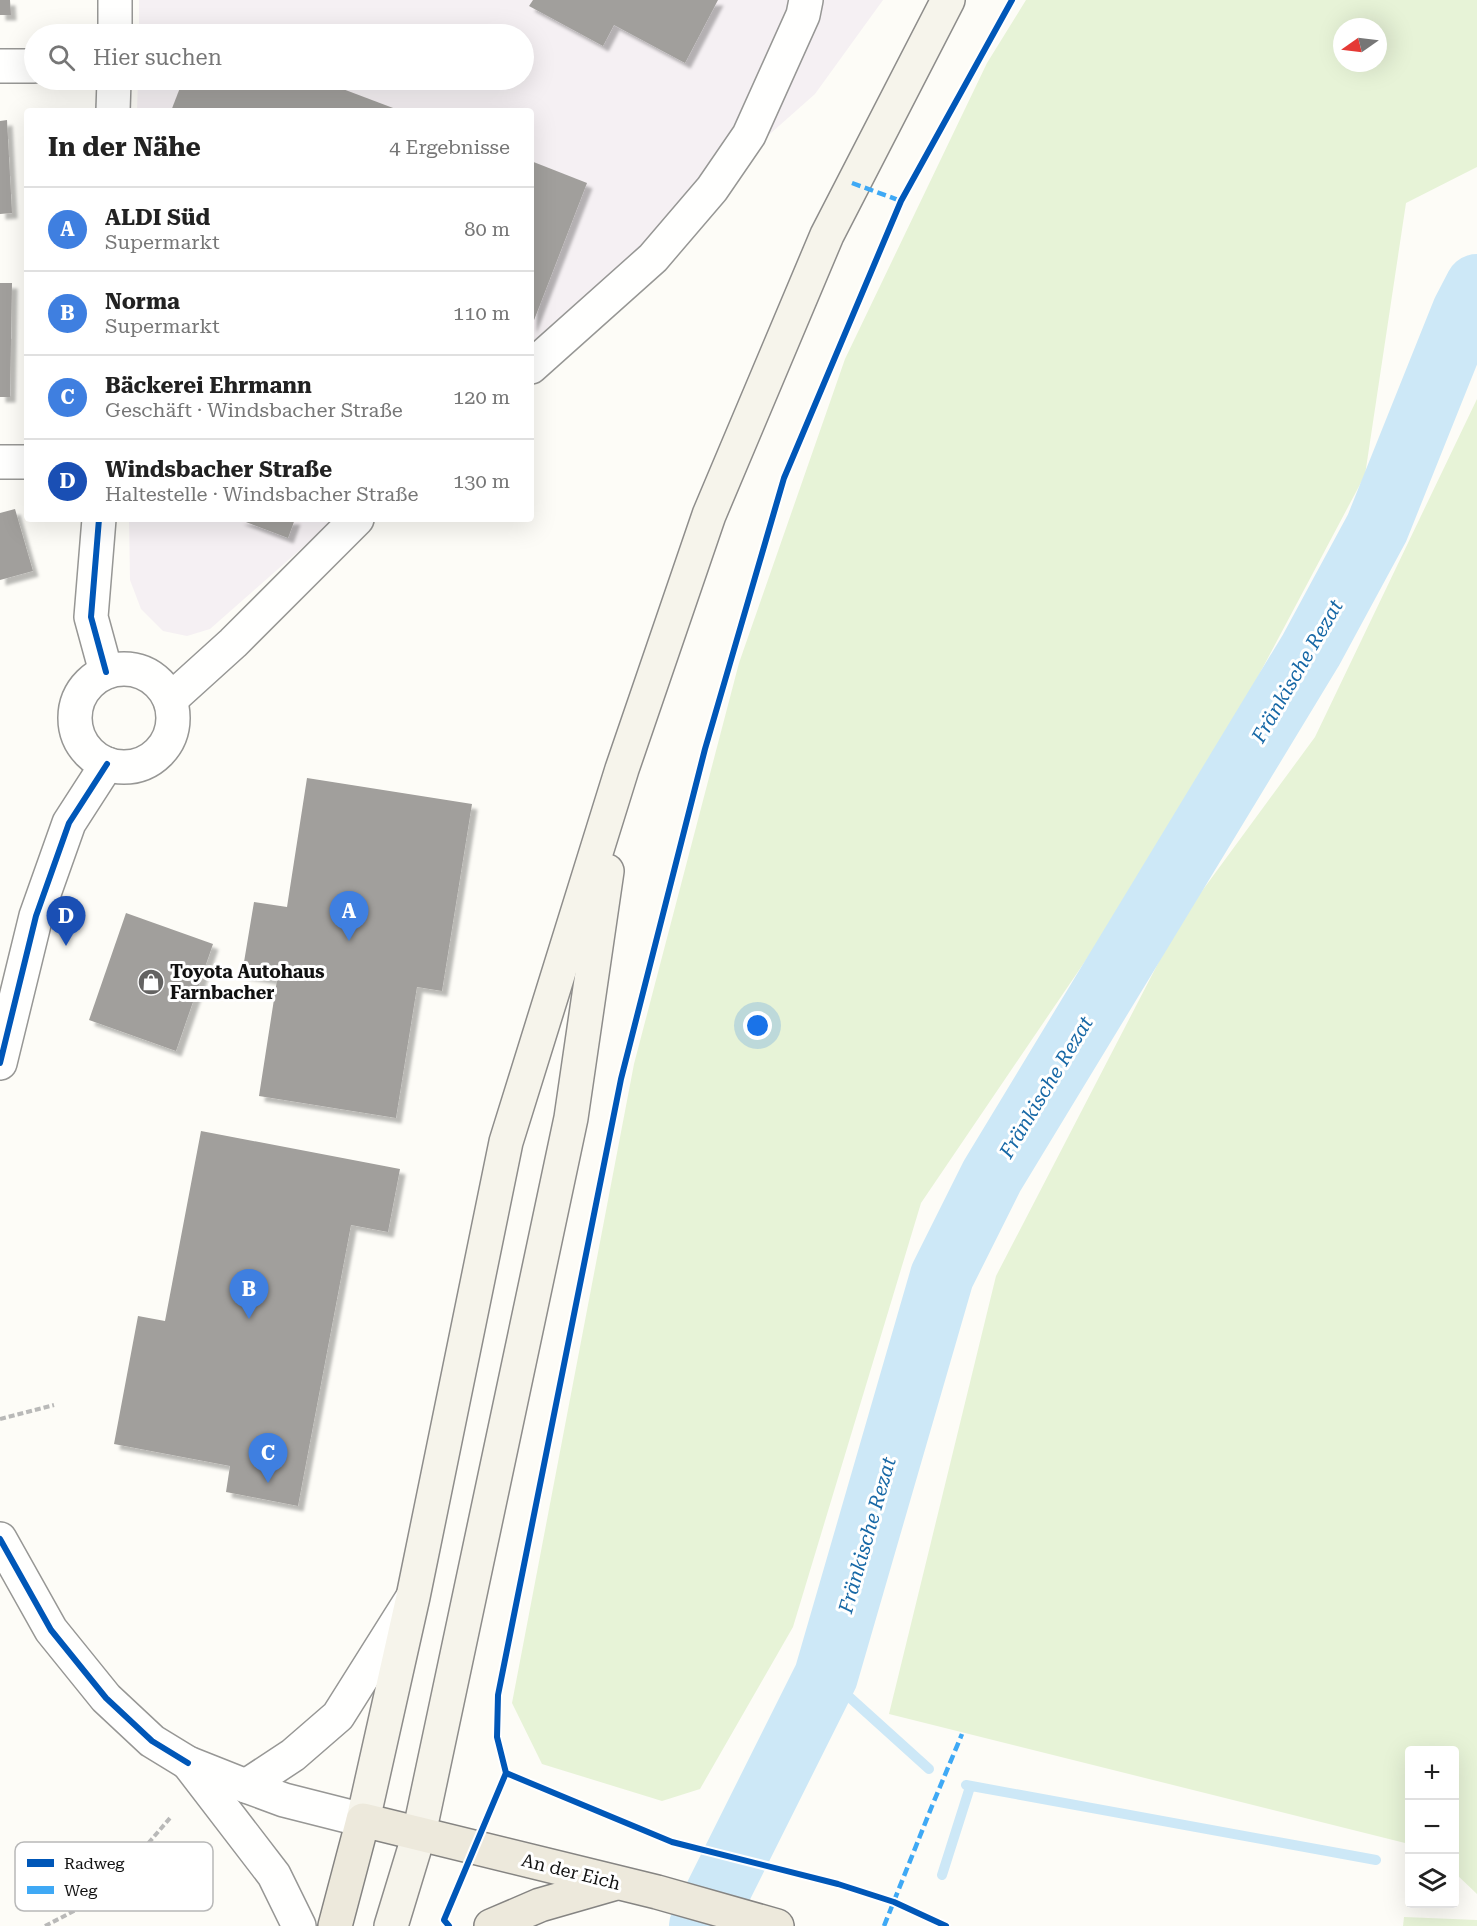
<!DOCTYPE html>
<html lang="de">
<head>
<meta charset="utf-8">
<style>
  :root { --surface:#fff; --page:#f6f6f6; --text:#222; --muted:#767676; --line:#e0e0e0; --accent:#646362 }
  body { margin:0; font-family:"Roboto Serif",serif; background:var(--page); color:var(--text) }
  .controls { position:absolute; right:18px; bottom:18px; display:grid; overflow:hidden; border-radius:6px; box-shadow:0 6px 24px #0002 }
  .controls button { width:54px; height:54px; display:grid; place-items:center; padding:0; border:0; border-bottom:2px solid var(--line); background:var(--surface); color:var(--text); font:30px sans-serif }
  .compass { position:absolute; left:1333px; top:18px; width:54px; height:54px; border-radius:50%; background:var(--surface); box-shadow:0 6px 24px #0002; rotate:256deg }
  .you { position:absolute; left:758px; top:1026px; width:21px; height:21px; margin:-15px; border:4px solid #fff; border-radius:50%; background:#1a73e8; box-shadow:0 0 0 9px #1a73e833 }
  .badge { display:grid; place-items:center; width:39px; height:39px; border-radius:50%; background:var(--accent); color:#fff; font-size:20px; font-weight:700 }
  .pin { position:absolute; translate:-50% -50px; filter:drop-shadow(0 2px 3px #0008) }
  .pin::after { content:''; position:absolute; top:32px; width:21px; height:18px; background:inherit; clip-path:polygon(0 0,100% 0,50% 100%) }
  .list { margin:0; padding:0; list-style:none }
  h2 { display:flex; justify-content:space-between; align-items:center; height:78px; margin:0; padding:0 24px; font-size:26px }
  h2 small { font-size:20px; font-weight:400; color:var(--muted) }
  .list li { display:grid; grid-template-columns:39px 1fr auto; gap:18px; align-items:center; box-sizing:border-box; height:84px; padding:0 24px; border-top:2px solid var(--line) }
  .list b { display:block; font-size:22px; white-space:nowrap }
  .list p { margin:0; font-size:20px; white-space:nowrap; color:var(--muted) }
  .list em { font-size:20px; font-style:normal; color:var(--muted) }
  .icon { flex:none; width:33px; height:33px; fill:none; stroke:currentColor; stroke-width:2; stroke-linecap:round; stroke-linejoin:round }
  .map { position:relative; flex:none; width:1477px; height:1926px; overflow:hidden }
  .search { position:absolute; background:var(--surface); box-shadow:0 6px 24px #0002; left:24px; top:24px; width:510px; height:66px; display:flex; align-items:center; gap:15px; box-sizing:border-box; padding:0 21px; border-radius:33px; color:var(--muted); font-size:22px }
  .panel { position:absolute; background:var(--surface); box-shadow:0 6px 24px #0002; left:24px; top:108px; width:510px; height:414px; border-radius:6px }
  .map>svg:first-child { display:block }
</style>
</head>
<body>
<div class="map">
<svg width="1477" height="1926" viewBox="0 0 1477 1926">
  <defs>
    <filter id="shadow"><feDropShadow dx="5.5" dy="5.5" stdDeviation="1.5" flood-color="#0004"/></filter>
  </defs>
  <rect width="100%" height="100%" fill="#fdfcf7"/>
  <g fill="#f5f0f3">
    <polygon points="139,0 883,0 815,94 531,346 531,111 137,111 138,80 524,80 524,34 139,34"/>
    <polygon points="129,519 335,519 210,629 187,636 163,631 141,609 130,580"/>
  </g>
  <g fill="#e7f3d7" fill-rule="evenodd">
    <path d="M 1026,0 L 1477,0 L 1477,167 L 1406,203 L 1365,475 L 1185,814 L 921,1203 L 793,1627 L 700,1789 L 662,1801 L 542,1764 L 512,1703 L 634,1064 L 739,663 L 845,359 L 987,63 ZM 1342,27 L 1378,27 L 1378,63 L 1342,63 Z"/>
    <polygon points="1477,399 1477,1894 1455,1873 1454,1750 1410,1750 1409,1844 889,1714 996,1276 1180,921 1315,737"/>
    <polygon points="1404,1917 1477,1920 1477,1926 1403,1926"/>
  </g>
  <g fill="none" stroke-linecap="round" stroke-linejoin="round">
    <g stroke="#cde8f7" stroke-width="10">
      <polyline points="826,1676 929,1769"/>
      <polyline points="942,1875 970,1787 966,1785 1376,1860"/>
    </g>
    <polyline stroke="#cde8f7" stroke-width="64" points="701,1926 826,1676 942,1276 992,1176 1311,650 1377,528 1464,311 1477,286"/>
  </g>
  <g fill="#a19f9c" filter="url(#shadow)">
    <polygon points="0,0 10,0 11,15 0,15"/>
    <polygon points="533,0 718,0 685,63 614,25 603,46 529,6"/>
    <polygon points="183,80 319,80 401,111 171,111"/>
    <polygon points="7,120 12,213 0,214 0,121"/>
    <polygon points="531,161 587,183 531,328"/>
    <polygon points="0,283 12,283 10,397 0,397"/>
    <polygon points="15,509 33,571 0,580 0,513"/>
    <polygon points="238,519 295,519 288,538"/>
    <polygon points="307,778 472,804 442,991 417,987 396,1118 259,1096 277,980 242,974 254,902 287,907"/>
    <polygon points="126,913 213,944 176,1051 89,1020"/>
    <polygon points="201,1131 400,1169 388,1232 351,1225 298,1506 226,1492 230,1466 114,1444 138,1316 165,1321"/>
  </g>
  <g fill="none" stroke-linecap="round" stroke-linejoin="round">
    <defs>
      <g id="minor">
        <polyline points="0,66 34,66"/>
        <polyline points="531,367 653,258 712,189 749,135 803,15 806,0"/>
        <polyline points="0,462 27,462"/>
        <polyline points="170,700 233,643 357,519"/>
      </g>
      <g id="tertiary">
        <polyline points="115,34 115,0"/>
        <polyline points="113,111 114,80"/>
        <polyline points="99,519 91,617 106,672"/>
        <circle cx="124" cy="718" r="49"/>
        <polyline points="0,1063 36,916 69,823 107,764"/>
        <polyline points="0,1539 51,1630 106,1698 152,1741 188,1763 246,1786 284,1800 363,1820"/>
        <polyline points="188,1763 274,1875 299,1926"/>
        <polyline points="246,1786 293,1755 338,1716 411,1600"/>
      </g>
      <g id="secondary">
        <polyline points="363,1820 413,1597 506,1142 622,769 709,515 827,235 948,0"/>
        <polyline points="391,1926 419,1834 571,1118 607,871"/>
      </g>
      <g id="primary">
        <polyline points="335,1926 363,1820 657,1892 777,1926"/>
        <polyline points="491,1926 540,1905 613,1884"/>
      </g>
    </defs>
    <use href="#minor" stroke="#979795" stroke-width="36"/>
    <use href="#tertiary" stroke="#979795" stroke-width="36"/>
    <use href="#secondary" stroke="#8e8d8b" stroke-width="36"/>
    <use href="#primary" stroke="#858482" stroke-width="36"/>
    <g stroke="#b9b9b8" stroke-width="4" stroke-dasharray="6 3" stroke-linecap="butt">
      <polyline points="0,1419 54,1405"/>
      <polyline points="45,1926 103,1896 170,1818"/>
    </g>
    <use href="#minor" stroke="#fffffe" stroke-width="33"/>
    <use href="#tertiary" stroke="#fffffe" stroke-width="33"/>
    <use href="#secondary" stroke="#f6f4eb" stroke-width="33"/>
    <use href="#primary" stroke="#ede9dc" stroke-width="33"/>
    <g stroke="#3fa9f5" stroke-width="4.5" stroke-dasharray="9 4.5" stroke-linecap="butt">
      <polyline points="852,183 901,201"/>
      <polyline points="884,1926 932,1806 962,1734"/>
    </g>
    <defs>
      <g id="cycleway">
        <polyline points="99,519 91,617 106,672"/>
        <polyline points="0,1063 36,916 69,823 107,764"/>
        <polyline points="0,1539 51,1630 106,1698 152,1741 188,1763"/>
        <polyline points="506,1773 672,1842 838,1884 894,1902 946,1926"/>
        <polyline points="449,1926 444,1920 506,1773 497,1737 498,1695 621,1079 705,749 784,478 901,201 1012,0"/>
      </g>
    </defs>
    <use href="#cycleway" stroke="#fff" stroke-width="10"/>
    <use href="#cycleway" stroke="#0057b8" stroke-width="6"/>
  </g>
  <defs>
    <symbol id="shop-disc" viewBox="-11 -11 22 22"><circle r="9.5" fill="#646362" stroke="#fff"/><path d="M-5-2.5h2.3a2.7 3.5 0 0 1 5.4 0H5L5.5 6h-11ZM-1.5-2.5h3a1.5 2.3 0 0 0-3 0Z" fill="#fff"/></symbol>
  </defs>
  <g fill-rule="evenodd">
    <use href="#shop-disc" x="136" y="967" width="30" height="30"/>
  </g>
  <g text-anchor="middle" stroke-width="6" stroke-linejoin="round" paint-order="stroke">
    <g font-size="18" font-weight="bold" fill="#111" stroke="#fff" text-anchor="start">
      <text x="170" y="978">Toyota Autohaus<tspan x="170" dy="21">Farnbacher</tspan></text>
    </g>
    <g font-size="18" fill="#111" stroke="#fff">
      <text transform="translate(571 1872) rotate(14)" y="6">An der Eich</text>
    </g>
    <g font-size="20" font-style="italic" fill="#1768a6" stroke="#fff">
      <text transform="translate(1297 671) rotate(-60)" y="7">Fränkische Rezat</text>
      <text transform="translate(1046 1087) rotate(-59)" y="7">Fränkische Rezat</text>
      <text transform="translate(867 1535) rotate(-74)" y="7">Fränkische Rezat</text>
    </g>
  </g>
  <rect x="15" y="1842" width="198" height="69" rx="9" fill="#fff" stroke="#b8b8b8" stroke-width="1.5"/>
  <rect x="27" y="1859" width="27" height="8" fill="#0057b8"/>
  <rect x="27" y="1886" width="27" height="8" fill="#3fa9f5"/>
  <g font-size="16" fill="#111">
    <text x="64" y="1869">Radweg</text>
    <text x="64" y="1896">Weg</text>
  </g>
</svg>
<div class="controls">
<button>+</button>
<button>−</button>
<button><svg class="icon" aria-label="layers" viewBox="0 0 24 24"><path d="M12 4l9 5-9 5-9-5zM3 14l9 5 9-5"/></svg></button>
</div>
<svg class="compass" viewBox="-18 -18 36 36"><path d="M0-13l5 13h-10z" fill="#e53935"/><path d="M0 13l5-13h-10z" fill="#767676"/></svg>
<div class="you"></div>
<div class="pin badge" style="left:349px;top:941px;background:#3f7fe0">A</div>
<div class="pin badge" style="left:249px;top:1319px;background:#3f7fe0">B</div>
<div class="pin badge" style="left:268px;top:1483px;background:#3f7fe0">C</div>
<div class="pin badge" style="left:66px;top:946px;background:#1a4fb4">D</div>
<div class="search"><svg class="icon" aria-label="search" viewBox="0 0 24 24"><circle cx="10" cy="10" r="6"/><path d="M15 15l6 6"/></svg>Hier suchen</div>
<section class="panel">
<h2>In der Nähe<small>4 Ergebnisse</small></h2>
<ul class="list">
<li><span class="badge" style="background:#3f7fe0">A</span><div><b>ALDI Süd</b><p>Supermarkt</p></div><em>80 m</em></li>
<li><span class="badge" style="background:#3f7fe0">B</span><div><b>Norma</b><p>Supermarkt</p></div><em>110 m</em></li>
<li><span class="badge" style="background:#3f7fe0">C</span><div><b>Bäckerei Ehrmann</b><p>Geschäft · Windsbacher Straße</p></div><em>120 m</em></li>
<li><span class="badge" style="background:#1a4fb4">D</span><div><b>Windsbacher Straße</b><p>Haltestelle · Windsbacher Straße</p></div><em>130 m</em></li>
</ul>
</section>
</div>
</body>
</html>
